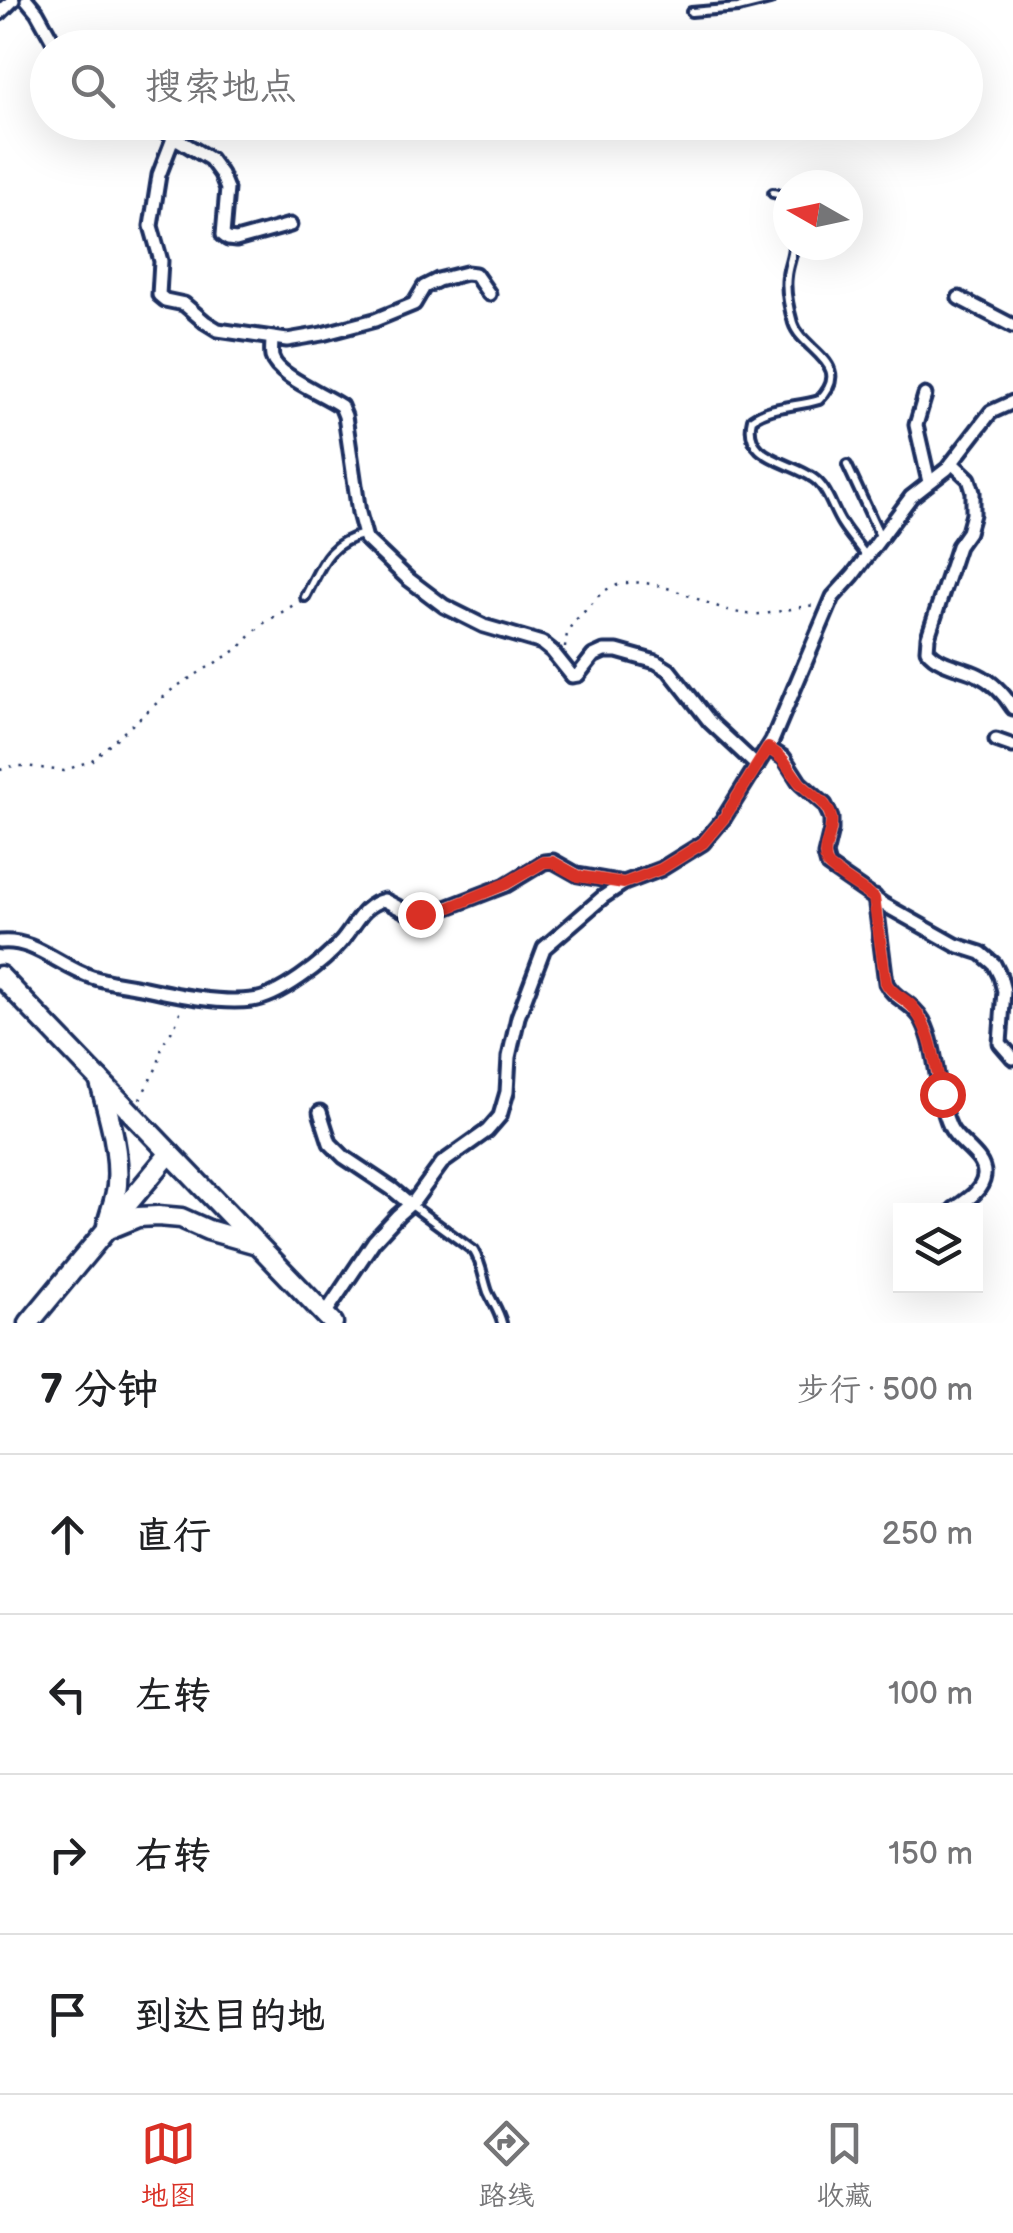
<!DOCTYPE html>
<html lang="zh">
<head>
<meta charset="utf-8">
<style>
  :root { --surface:#fff; --page:#f6f6f6; --text:#202124; --muted:#757577; --line:#e0e0e0; --accent:#d93025 }
  body { margin:0; font-family:"Balsamiq Sans","LXGW WenKai TC",sans-serif; background:var(--page); color:var(--text) }
  .controls { position:absolute; right:30px; bottom:30px; display:grid; overflow:hidden; border-radius:0px; box-shadow:0 10px 40px #0002 }
  .controls button { width:90px; height:90px; display:grid; place-items:center; padding:0; border:0; border-bottom:2px solid var(--line); background:var(--surface); color:var(--text); font:50px sans-serif }
  .compass { position:absolute; left:773px; top:170px; width:90px; height:90px; border-radius:50%; background:var(--surface); box-shadow:0 10px 40px #0002; rotate:279deg }
  .stop { position:absolute; width:30px; height:30px; margin:-22px; border:8px solid #d93025; border-radius:50%; background:#fff }
  .stop.end { background:#d93025; border-color:#fff; box-shadow:0 2px 10px #0008 }
  .list { margin:0; padding:0; list-style:none }
  h2 { display:flex; justify-content:space-between; align-items:center; height:130px; margin:0; padding:0 40px; font-size:42px }
  h2 small { font-size:32px; font-weight:400; color:var(--muted) }
  .list li { display:grid; grid-template-columns:65px 1fr auto; gap:30px; align-items:center; box-sizing:border-box; height:160px; padding:0 40px; border-top:2px solid var(--line) }
  .list b { display:block; font-size:38px; white-space:nowrap }
  .list em { font-size:32px; font-style:normal; color:var(--muted) }
  .icon { flex:none; width:55px; height:55px; fill:none; stroke:currentColor; stroke-width:2; stroke-linecap:round; stroke-linejoin:round }
  .map { position:relative; flex:none; width:1013px; height:1323px; overflow:hidden }
  .search { position:absolute; background:var(--surface); box-shadow:0 10px 40px #0002; left:30px; right:30px; top:30px; height:110px; display:flex; align-items:center; gap:25px; box-sizing:border-box; padding:0 35px; border-radius:55px; color:var(--muted); font-size:38px }
  .sheet { height:770px; background:var(--surface) }
  nav { display:flex; justify-content:space-around; align-items:center; box-sizing:border-box; height:140px; border-top:2px solid var(--line); background:var(--surface); font-size:28px; color:var(--muted) }
  nav a { display:grid; justify-items:center; gap:5px }
  nav .on { color:var(--accent) }
  .map>svg:first-child { display:block }
</style>
</head>
<body>
<div class="map">
<svg width="1013" height="1323" viewBox="0 0 1013 1323">
  <rect width="100%" height="100%" fill="#fff"/>
  <filter id="ink" filterUnits="userSpaceOnUse"><feTurbulence type="fractalNoise" baseFrequency=".01" numOctaves="2"/><feDisplacementMap in="SourceGraphic" scale="20" xChannelSelector="R" yChannelSelector="G"/><feConvolveMatrix kernelMatrix="1 2 1 2 8 2 1 2 1" color-interpolation-filters="sRGB"/></filter>
  <g filter="url(#ink)">
    <g fill="none" stroke-linecap="round" stroke-linejoin="round">
      <defs>
        <g id="lane">
          <polyline points="691,12 738,8 770,0"/>
          <polyline points="773,193 786,196 788,199"/>
          <path d="M 793,245 C 793,256 788,265 787,276 C 785,290 789,309 793,323 C 802,351 855,364 819,400 C 797,407 771,405 752,419 C 742,459 790,461 813,478 C 828,488 832,509 842,524 C 849,535 858,545 866,556"/>
          <polyline points="847,465 880,536"/>
          <path d="M 305,597 C 322,565 326,544 364,534"/>
          <path d="M 410,1204 L 474,1251 C 482,1264 483,1278 488,1292 C 493,1303 499,1311 502,1323"/>
        </g>
        <g id="street">
          <polyline points="27,0 37,12 57,48"/>
          <polyline points="0,13 13,0"/>
          <polyline points="149,122 210,159 221,174 227,189 223,235 228,239 236,240 290,225"/>
          <polyline points="174,136 159,175 151,226 161,261 159,295 165,300 184,304 205,322 218,330 287,340 322,334 375,320 414,304 424,287 438,280 466,273 475,274 489,294"/>
          <polyline points="959,298 1013,326"/>
          <path d="M 272,339 C 272,343 271,353 272,357 C 277,376 324,394 341,406 L 345,416 L 359,513 L 366,539 L 407,578 L 444,606 L 484,626 L 542,643 L 552,651 L 572,676 L 578,675 L 593,656 L 604,651 L 617,651 L 656,662 L 669,670 L 710,722 L 757,766"/>
          <polyline points="925,395 916,425 929,482"/>
          <path d="M 952,463 L 969,479 L 973,492 L 973,514 L 968,532 L 958,546 L 928,637 L 927,650 C 939,665 961,667 978,675 C 993,682 1004,694 1013,708"/>
          <polyline points="996,740 1013,746"/>
          <polyline points="768,748 784,758 800,783 825,805 831,818 831,830 825,855 828,866 883,904 956,945 981,953 994,964 1000,976 1004,991 1000,1043 1013,1058"/>
          <path d="M 875,897 L 886,983 C 894,1000 913,1002 923,1021 C 939,1053 935,1094 950,1127 C 957,1143 986,1156 984,1176 C 982,1192 965,1201 954,1209"/>
          <path d="M 0,942 C 34,938 60,967 92,977 C 109,983 127,984 145,988 C 177,995 219,1004 252,1000 C 277,998 325,962 341,942 C 355,926 362,905 384,900 L 411,914 L 438,911 L 506,885 L 544,862 L 553,861 L 578,875 L 624,883"/>
          <polyline points="320,1112 330,1143 344,1157 392,1189 410,1204"/>
          <polyline points="325,1314 374,1241 398,1215 415,1200 442,1163 487,1131 500,1116 507,1092 509,1057 518,1017 544,948 603,897 624,883 661,869 703,843 724,818 772,741 833,597 853,575 911,497 947,469 991,412 1013,402"/>
        </g>
        <g id="secondary">
          <path d="M 99,1079 C 108,1112 120,1150 117,1185 C 116,1198 110,1212 107,1225"/>
          <polyline points="111,1228 138,1217 158,1216 181,1218 208,1230 257,1244"/>
          <polyline points="29,1323 170,1153"/>
        </g>
        <polyline id="primary" points="0,976 333,1323"/>
      </defs>
      <use href="#lane" stroke="#1b2f5e" stroke-width="14"/>
      <use href="#street" stroke="#1b2f5e" stroke-width="19"/>
      <use href="#secondary" stroke="#1b2f5e" stroke-width="25"/>
      <use href="#primary" stroke="#1b2f5e" stroke-width="25"/>
      <g stroke="#1b2f5e" stroke-width="2.5" stroke-dasharray="2.5 8" stroke-linecap="butt">
        <path d="M 565,648 C 566,628 573,622 587,609 C 592,603 597,597 603,592 C 645,563 703,609 746,614 C 770,616 793,607 816,605"/>
        <polyline points="0,770 13,766 25,766 64,771 92,760 174,688 238,649 261,625 300,601"/>
        <polyline points="140,1099 158,1065 163,1043 174,1028 182,1007"/>
      </g>
      <use href="#lane" stroke="#fff" stroke-width="6"/>
      <use href="#street" stroke="#fff" stroke-width="11"/>
      <use href="#secondary" stroke="#fff" stroke-width="18"/>
      <use href="#primary" stroke="#fff" stroke-width="18"/>
    </g>
  </g>
  <g fill="none" stroke-linecap="round" stroke-linejoin="round" filter="url(#ink)">
    <path stroke="#d93025" stroke-width="12" d="M 420,914 L 438,912 L 506,884 L 544,862 L 553,862 L 578,876 L 624,883 L 661,869 L 703,843 L 724,818 L 768,748 C 788,760 786,767 800,783 C 811,795 828,801 831,818 C 834,833 819,852 828,865 C 833,872 865,891 874,898 L 886,983 C 893,996 907,998 915,1010 C 933,1033 935,1067 942,1094"/>
  </g>
</svg>
<div class="controls">
<button><svg class="icon" aria-label="layers" viewBox="0 0 24 24"><path d="M12 4l9 5-9 5-9-5zM3 14l9 5 9-5"/></svg></button>
</div>
<svg class="compass" viewBox="-18 -18 36 36"><path d="M0-13l5 13h-10z" fill="#e53935"/><path d="M0 13l5-13h-10z" fill="#757577"/></svg>
<div class="stop" style="left:942px;top:1094px"></div>
<div class="stop end" style="left:420px;top:914px"></div>
<div class="search"><svg class="icon" aria-label="search" viewBox="0 0 24 24"><circle cx="10" cy="10" r="6"/><path d="M15 15l6 6"/></svg>搜索地点</div>
</div>
<section class="sheet">
<h2>7 分钟<small>步行 · 500 m</small></h2>
<ul class="list">
<li><svg class="icon" aria-label="ahead" viewBox="0 0 24 24"><path d="M12 20V5M6 11l6-6 6 6"/></svg><div><b>直行</b></div><em>250 m</em></li>
<li><svg class="icon" aria-label="left" viewBox="0 0 24 24"><path d="M17 20v-9H6M10 6l-5 5 5 5"/></svg><div><b>左转</b></div><em>100 m</em></li>
<li><svg class="icon" aria-label="right" viewBox="0 0 24 24"><path d="M7 20v-9h11M14 6l5 5-5 5"/></svg><div><b>右转</b></div><em>150 m</em></li>
<li><svg class="icon" aria-label="arrive" viewBox="0 0 24 24"><path d="M6 21V4h12l-3 4 3 4H6"/></svg><div><b>到达目的地</b></div></li>
</ul>
</section>
<nav>
<a class="on"><svg class="icon" aria-label="map" viewBox="0 0 24 24"><path d="M3 6l6-2 6 2 6-2v14l-6 2-6-2-6 2zM9 4v14M15 6v14"/></svg>地图</a>
<a><svg class="icon" aria-label="directions" viewBox="0 0 24 24"><path d="M12 3l9 9-9 9-9-9zM9 14v-3h6M13 9l2 2-2 2"/></svg>路线</a>
<a><svg class="icon" aria-label="saved" viewBox="0 0 24 24"><path d="M7 4h10v16l-5-4-5 4z"/></svg>收藏</a>
</nav>
</body>
</html>
